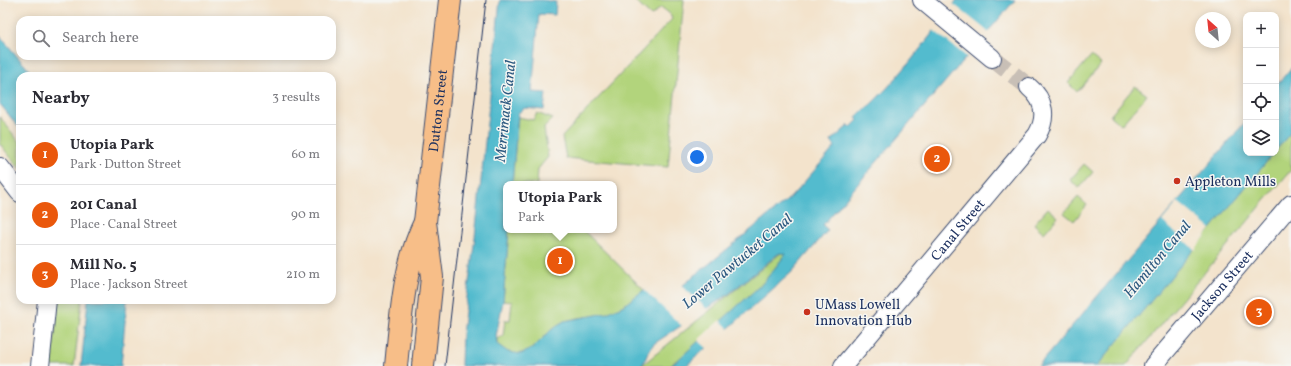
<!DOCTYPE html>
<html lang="en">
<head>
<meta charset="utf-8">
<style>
  :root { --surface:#fff; --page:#f2f2f3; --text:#2b2b33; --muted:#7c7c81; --line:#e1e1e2; --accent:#ea580c }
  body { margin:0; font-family:Vollkorn,serif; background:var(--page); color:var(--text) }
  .controls { position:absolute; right:12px; top:12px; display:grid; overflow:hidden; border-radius:8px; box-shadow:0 2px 10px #0003 }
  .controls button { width:36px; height:36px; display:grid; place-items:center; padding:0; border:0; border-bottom:1px solid var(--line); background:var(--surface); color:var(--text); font:20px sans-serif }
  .compass { position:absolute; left:1195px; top:12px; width:36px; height:36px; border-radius:50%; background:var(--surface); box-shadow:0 2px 10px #0003; rotate:333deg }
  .you { position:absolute; left:697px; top:157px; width:14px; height:14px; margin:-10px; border:3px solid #fff; border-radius:50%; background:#1a73e8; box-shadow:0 0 0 6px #1a73e833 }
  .badge { display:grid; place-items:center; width:26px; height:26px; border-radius:50%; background:var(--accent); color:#fff; font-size:13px; font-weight:700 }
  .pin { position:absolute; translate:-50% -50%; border:2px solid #fff; box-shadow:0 1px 4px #0006 }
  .popup { position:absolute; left:503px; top:181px; width:114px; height:52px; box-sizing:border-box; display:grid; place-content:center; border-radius:8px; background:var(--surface); filter:drop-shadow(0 1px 3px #0005); font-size:13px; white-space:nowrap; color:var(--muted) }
  .popup b { font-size:15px; color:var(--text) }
  .popup::after { content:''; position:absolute; left:50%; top:100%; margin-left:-8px; border:8px solid transparent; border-top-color:var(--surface) }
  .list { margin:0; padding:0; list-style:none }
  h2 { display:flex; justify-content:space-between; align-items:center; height:52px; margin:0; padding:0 16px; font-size:17px }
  h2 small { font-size:13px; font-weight:400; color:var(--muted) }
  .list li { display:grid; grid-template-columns:26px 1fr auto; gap:12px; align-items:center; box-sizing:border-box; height:60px; padding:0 16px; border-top:1px solid var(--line) }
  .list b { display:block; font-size:15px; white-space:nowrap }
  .list p { margin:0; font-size:13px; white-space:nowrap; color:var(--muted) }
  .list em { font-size:13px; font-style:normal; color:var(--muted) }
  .icon { flex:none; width:22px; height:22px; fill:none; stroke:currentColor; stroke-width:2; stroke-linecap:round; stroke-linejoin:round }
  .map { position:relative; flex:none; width:1291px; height:366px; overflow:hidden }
  .search { position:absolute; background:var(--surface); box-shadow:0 2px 10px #0003; left:16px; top:16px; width:320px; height:44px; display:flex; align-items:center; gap:10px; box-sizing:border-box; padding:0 14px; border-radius:12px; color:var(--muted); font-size:15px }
  .panel { position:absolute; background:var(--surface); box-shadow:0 2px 10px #0003; left:16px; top:72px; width:320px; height:232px; border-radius:12px }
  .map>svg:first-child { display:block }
</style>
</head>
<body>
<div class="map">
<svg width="1291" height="366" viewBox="0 0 1291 366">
  <rect width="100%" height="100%" fill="#f6f6f2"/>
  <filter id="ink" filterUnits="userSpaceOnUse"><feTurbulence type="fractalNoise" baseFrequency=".025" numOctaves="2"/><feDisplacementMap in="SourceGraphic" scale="8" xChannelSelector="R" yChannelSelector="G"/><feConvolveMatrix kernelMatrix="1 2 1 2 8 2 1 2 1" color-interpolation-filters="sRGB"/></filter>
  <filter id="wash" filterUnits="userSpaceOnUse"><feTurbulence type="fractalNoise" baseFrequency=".012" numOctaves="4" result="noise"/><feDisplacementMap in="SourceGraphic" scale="16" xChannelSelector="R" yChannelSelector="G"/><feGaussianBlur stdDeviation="0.9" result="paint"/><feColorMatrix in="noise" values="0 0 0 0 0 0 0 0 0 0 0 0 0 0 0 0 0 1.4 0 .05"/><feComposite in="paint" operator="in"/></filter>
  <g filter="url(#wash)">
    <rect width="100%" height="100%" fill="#f3e3cc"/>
    <g fill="#b2d47c" stroke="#66826d">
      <polygon points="634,0 684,0 668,167 566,158 562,137 672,19 670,14 661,7 651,16"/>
      <polygon points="1091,56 1101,64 1077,92 1068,83"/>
      <polygon points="1135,86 1147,95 1121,125 1110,116"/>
      <polygon points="537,113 553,119 544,128 548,157 538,169 537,184 512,184 518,117 533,120"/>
      <polygon points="0,117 20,143 20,169 0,144"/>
      <polygon points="1291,132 1291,170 1126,366 1097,366 1274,153 1276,153 1276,150"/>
      <polygon points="1084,164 1093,172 1079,188 1070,180"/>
      <polygon points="1078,197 1087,205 1074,221 1064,213"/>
      <polygon points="1048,208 1058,217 1044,233 1034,224"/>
      <path d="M 509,230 L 583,230 L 644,290 C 633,299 621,308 608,313 C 592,318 571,316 557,325 C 545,333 538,350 521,353 C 512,355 503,351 497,344 L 497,339 L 503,336 L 505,320 L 510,320 L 512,302 L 503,301 Z"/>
      <polygon points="781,253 786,254 763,283 680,359 675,361 671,366 641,366"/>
      <polygon points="59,300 82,300 74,366 51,366"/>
    </g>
    <g fill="#52bbce" stroke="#367596">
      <path d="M 500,0 L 541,0 L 556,2 L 555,15 L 539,14 L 532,92 L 546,93 L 544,110 L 525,108 L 518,113 L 512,184 L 506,184 L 506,230 L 509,230 L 503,301 L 496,336 L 497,344 L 508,352 L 521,354 L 533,348 L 551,330 L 564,321 L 607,313 L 624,305 L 644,290 L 668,292 L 682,286 L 791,197 L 835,147 L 831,141 L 849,125 L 851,127 L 858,120 L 856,117 C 896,85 926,41 957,0 L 1015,0 L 823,225 L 828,230 L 792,272 L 686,366 L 671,366 L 763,283 L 786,254 L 781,253 L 778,254 L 726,296 L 655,343 C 646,351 647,360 641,366 L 461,366 L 462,334 L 475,237 Z"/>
      <polygon points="0,36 34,76 20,76 20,129 0,104"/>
      <polygon points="1291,68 1291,132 1276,150 1276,86"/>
      <polygon points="1246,121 1246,153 1274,153 1097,366 1038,366"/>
      <polygon points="88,300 127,300 121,366 81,366"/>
    </g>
    <g fill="#f3e3cc">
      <polygon points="952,3 990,33 968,58 932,29"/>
      <polygon points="1178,202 1211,229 1195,250 1162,221"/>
      <polygon points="681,285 708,310 683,327 644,290 647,289 667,290"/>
      <polygon points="720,320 730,330 708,349 698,340"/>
    </g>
  </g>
  <g filter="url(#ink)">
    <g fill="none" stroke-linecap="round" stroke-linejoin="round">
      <polyline stroke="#c8bfb6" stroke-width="18" stroke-dasharray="18 9" stroke-linecap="butt" points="992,58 1029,87"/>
      <defs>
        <g id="street">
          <polyline points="922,0 992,58"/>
          <polyline points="0,167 20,193"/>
          <polyline points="40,366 47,300"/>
          <path id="s1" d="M 843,366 L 1037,135 C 1047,118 1045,100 1029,87"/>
          <path id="s2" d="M 1153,366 L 1291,204"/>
        </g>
        <g id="primary">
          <path d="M 396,366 C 401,317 403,267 425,222"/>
          <path id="s3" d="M 423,366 L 432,277 L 425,222 L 450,0"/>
        </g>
      </defs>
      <use href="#street" stroke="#3b4a6e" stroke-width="20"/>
      <use href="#primary" stroke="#3b4a6e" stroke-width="24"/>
      <use href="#street" stroke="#fff" stroke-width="18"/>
      <use href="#primary" stroke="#f7be88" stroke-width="22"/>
      <polyline stroke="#1b2f5e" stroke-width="1" points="445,366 486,0"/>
    </g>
  </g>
  <g fill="#c8321e" stroke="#f6f6f2" stroke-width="1.5">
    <circle cx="1177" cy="181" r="4"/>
    <circle cx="807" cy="312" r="4"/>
  </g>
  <g text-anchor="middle" stroke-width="3" stroke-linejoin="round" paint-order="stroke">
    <g font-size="14" fill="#1b2f5e" stroke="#f6f6f2">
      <text dy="5" stroke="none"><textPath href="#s3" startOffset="257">Dutton Street</textPath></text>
      <text dy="5" stroke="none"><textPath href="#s1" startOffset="178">Canal Street</textPath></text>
      <text dy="5" stroke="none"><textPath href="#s2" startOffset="106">Jackson Street</textPath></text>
    </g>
    <g font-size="14" fill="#1b2f5e" stroke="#f6f6f2" text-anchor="start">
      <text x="1185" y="186">Appleton Mills</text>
      <text x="815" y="309">UMass Lowell<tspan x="815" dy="16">Innovation Hub</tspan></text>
    </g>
    <g font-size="15" font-style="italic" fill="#2c5980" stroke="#f6f6f2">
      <text transform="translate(505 111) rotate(-84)" y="5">Merrimack Canal</text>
      <text transform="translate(1157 259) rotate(-50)" y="5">Hamilton Canal</text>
      <text transform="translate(737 261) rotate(-40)" y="5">Lower Pawtucket Canal</text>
    </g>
  </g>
</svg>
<div class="controls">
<button>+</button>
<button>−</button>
<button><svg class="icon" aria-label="locate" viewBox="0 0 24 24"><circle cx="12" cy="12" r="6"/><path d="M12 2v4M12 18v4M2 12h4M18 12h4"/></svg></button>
<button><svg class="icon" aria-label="layers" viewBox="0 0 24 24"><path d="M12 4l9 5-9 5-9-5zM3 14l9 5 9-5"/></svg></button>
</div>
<svg class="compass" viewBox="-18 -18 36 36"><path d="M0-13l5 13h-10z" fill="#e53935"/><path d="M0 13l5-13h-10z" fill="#7c7c81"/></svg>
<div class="you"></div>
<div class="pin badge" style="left:560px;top:261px">1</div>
<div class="popup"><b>Utopia Park</b>Park</div>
<div class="pin badge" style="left:937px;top:159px">2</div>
<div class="pin badge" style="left:1259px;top:312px">3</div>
<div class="search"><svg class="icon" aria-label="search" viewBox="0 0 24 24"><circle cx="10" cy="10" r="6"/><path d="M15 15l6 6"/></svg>Search here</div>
<section class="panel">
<h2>Nearby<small>3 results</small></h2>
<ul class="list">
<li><span class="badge">1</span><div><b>Utopia Park</b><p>Park · Dutton Street</p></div><em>60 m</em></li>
<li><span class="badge">2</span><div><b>201 Canal</b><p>Place · Canal Street</p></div><em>90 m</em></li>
<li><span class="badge">3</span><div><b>Mill No. 5</b><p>Place · Jackson Street</p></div><em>210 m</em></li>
</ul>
</section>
</div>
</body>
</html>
